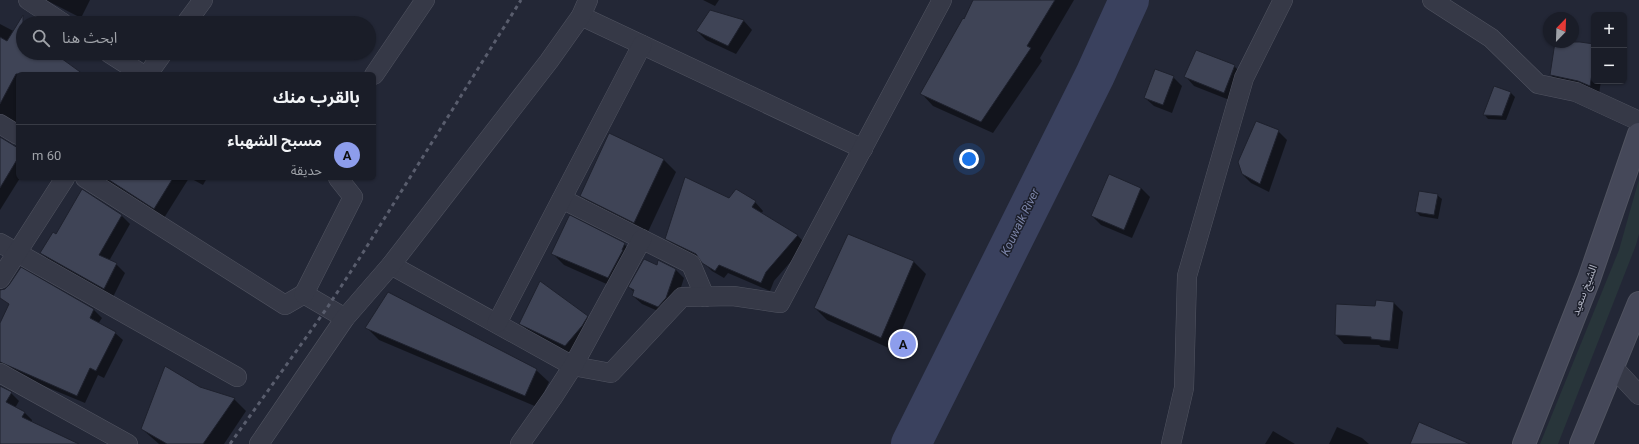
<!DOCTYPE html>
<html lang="ar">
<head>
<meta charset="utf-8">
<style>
  :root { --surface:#1a1d28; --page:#272a34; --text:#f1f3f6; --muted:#9fa2a8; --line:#383b45; --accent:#8d9dec }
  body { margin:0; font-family:Roboto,"Noto Sans Arabic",sans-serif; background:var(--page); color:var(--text); direction:rtl }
  .controls { position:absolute; right:12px; top:12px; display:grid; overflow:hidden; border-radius:6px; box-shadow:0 1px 3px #0004 }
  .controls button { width:36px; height:36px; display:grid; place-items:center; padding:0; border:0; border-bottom:1px solid var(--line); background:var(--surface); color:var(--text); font:20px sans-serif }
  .compass { position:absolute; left:1543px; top:12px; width:36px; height:36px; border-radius:50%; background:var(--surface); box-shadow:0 1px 3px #0004; rotate:23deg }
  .you { position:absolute; left:969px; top:159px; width:14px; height:14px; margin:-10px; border:3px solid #fff; border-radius:50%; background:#1a73e8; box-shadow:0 0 0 6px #1a73e833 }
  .badge { display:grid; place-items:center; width:26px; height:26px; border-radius:50%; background:var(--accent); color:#111; font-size:13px; font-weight:700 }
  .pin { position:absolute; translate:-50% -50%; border:2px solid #fff; box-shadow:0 1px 4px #0006 }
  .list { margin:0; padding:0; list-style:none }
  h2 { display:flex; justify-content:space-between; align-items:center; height:52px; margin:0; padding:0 16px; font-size:17px }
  h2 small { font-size:13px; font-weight:400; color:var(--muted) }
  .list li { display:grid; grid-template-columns:26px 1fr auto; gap:12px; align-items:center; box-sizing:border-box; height:56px; padding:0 16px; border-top:1px solid var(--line) }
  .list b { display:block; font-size:15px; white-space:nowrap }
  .list p { margin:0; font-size:13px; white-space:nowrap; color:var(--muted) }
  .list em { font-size:13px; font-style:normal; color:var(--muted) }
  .icon { flex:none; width:22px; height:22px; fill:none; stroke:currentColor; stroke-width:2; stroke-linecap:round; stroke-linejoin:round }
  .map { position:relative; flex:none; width:1639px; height:444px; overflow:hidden; direction:ltr }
  .search { position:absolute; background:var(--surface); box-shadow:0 1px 3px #0004; left:16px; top:16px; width:360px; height:44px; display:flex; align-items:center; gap:10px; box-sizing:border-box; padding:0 14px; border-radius:22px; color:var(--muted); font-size:15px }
  .panel { position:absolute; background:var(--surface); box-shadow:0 1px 3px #0004; left:16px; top:72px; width:360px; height:108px; border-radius:6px; direction:rtl }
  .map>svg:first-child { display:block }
</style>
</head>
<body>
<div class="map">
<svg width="1639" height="444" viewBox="0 0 1639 444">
  <rect width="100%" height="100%" fill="#232736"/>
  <polygon fill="#28353a" points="1639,179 1639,234 1636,245 1558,444 1540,444 1619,250"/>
  <g fill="#0007">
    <polygon points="46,0 90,0 81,18"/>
    <polygon points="703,0 719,0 715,6"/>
    <polygon points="974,0 1074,0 1040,58 1042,61 993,133 933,106 921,93 964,20"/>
    <polygon points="710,12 744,21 752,30 736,54 706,40 697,31"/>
    <polygon points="0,24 23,36 23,53 52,53 80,74 18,74 18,125 0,126"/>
    <polygon points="1556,42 1573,42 1594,45 1594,81 1601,81 1599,94 1560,84 1551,75"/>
    <polygon points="1234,66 1243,75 1232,101 1194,86 1186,77"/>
    <polygon points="1173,77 1182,86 1172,113 1154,106 1145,98"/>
    <polygon points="1495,87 1511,93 1515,97 1506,120 1488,119 1484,114"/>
    <polygon points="1278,131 1287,140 1269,192 1251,183 1242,174"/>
    <polygon points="609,135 664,160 676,172 647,234 593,208 581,195"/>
    <polygon points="0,137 12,145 18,147 18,178 20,178 0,210"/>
    <polygon points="1110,175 1141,188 1150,197 1132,238 1101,225 1092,216"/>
    <polygon points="102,178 189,178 164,218"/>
    <polygon points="190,178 207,178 203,185"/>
    <polygon points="1437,195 1442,199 1438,219 1420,216 1416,211"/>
    <polygon points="729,199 755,202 763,211 761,214 798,236 806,244 774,281 770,291 728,273 724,278 712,271 702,261 675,247 666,238"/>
    <polygon points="122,216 130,224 109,261 116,264 125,273 113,297 50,261 41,253 57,236"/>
    <polygon points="849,235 914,262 926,274 893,350 827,320 815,308"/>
    <polygon points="624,244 636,256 620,290 564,265 552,253"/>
    <polygon points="675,269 684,278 675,306 667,315 642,304 633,296 634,292 629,287"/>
    <polygon points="1377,301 1394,303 1403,312 1398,349 1381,347 1379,345 1344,344 1336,335 1376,307"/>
    <polygon points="94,310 102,318 98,324 115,333 123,340 104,378 98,375 85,403 32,381 0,374 0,325"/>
    <polygon points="587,317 599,329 578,358 533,335 520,323"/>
    <polygon points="367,328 536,370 549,382 537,407 379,340"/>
    <polygon points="0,386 11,393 19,401 15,408 24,412 32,420 31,423 61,444 0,444"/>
    <polygon points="200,388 234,399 246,411 224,444 159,444 142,429"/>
    <polygon points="1337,427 1362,438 1369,444 1329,444"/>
    <polygon points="1273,431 1295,444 1265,444"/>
  </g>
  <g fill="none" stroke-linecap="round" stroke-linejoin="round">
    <polyline stroke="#3a415e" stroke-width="40" points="911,444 1095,75 1129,0"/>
  </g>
  <g fill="#3f4456" stroke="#1e212d">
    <polygon points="973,0 1055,0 1027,46 1031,48 981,122 920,94 963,18 964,19"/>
    <polygon points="710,10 744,20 728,46 696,31"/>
    <polygon points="23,15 23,53 54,53 83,74 16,74 0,104 0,37 7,41"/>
    <polygon points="1555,42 1580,42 1594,44 1594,62 1590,86 1578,81 1550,75"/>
    <polygon points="1196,50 1235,65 1224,93 1184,77"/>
    <polygon points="1155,69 1174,76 1163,105 1144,98"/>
    <polygon points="1494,86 1511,92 1502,116 1483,115"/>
    <polygon points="1256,121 1279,130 1260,184 1242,174 1238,162"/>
    <polygon points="609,133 664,159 634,223 580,196"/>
    <polygon points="0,137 18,148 18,158 0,188"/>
    <polygon points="1109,174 1141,188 1124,230 1091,216"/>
    <polygon points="685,177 729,198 736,189 756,201 752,207 798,235 766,272 761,283 719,265 715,271 702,263 696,254 665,239"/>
    <polygon points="106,178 173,178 154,209"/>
    <polygon points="82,189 122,215 99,255 117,263 104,289 40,253 53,232 56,234"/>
    <polygon points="1419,191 1438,194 1434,215 1415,212"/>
    <polygon points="570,215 625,243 622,250 623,250 608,278 551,254 569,216"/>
    <polygon points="848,234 914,261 881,338 814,308"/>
    <polygon points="644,259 657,265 658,260 676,269 666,298 658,307 632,296 634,290 628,287"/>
    <polygon points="21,267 94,309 90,318 116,332 96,371 90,368 77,396 0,362 0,323 9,304 0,298 0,290 5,289 9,285"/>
    <polygon points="540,281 588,316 582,326 565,346 519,324"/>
    <polygon points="388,292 537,369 525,396 365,328"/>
    <polygon points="1376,300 1394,302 1390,341 1371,339 1371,337 1335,335 1336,304 1375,306"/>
    <polygon points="165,366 200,387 235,398 203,444 167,444 141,429"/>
    <polygon points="0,386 12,392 6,402 25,412 22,417 79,444 0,444"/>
    <polygon points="1419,422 1470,444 1410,444"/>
  </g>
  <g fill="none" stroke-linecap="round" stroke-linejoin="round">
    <defs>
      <g id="street">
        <polyline points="28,0 63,23"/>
        <polyline points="1432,0 1491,38 1538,84 1576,92 1639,121"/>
        <polyline points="581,16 863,149"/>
        <polyline points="186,23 203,0"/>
        <polyline points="109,53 142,74"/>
        <polyline points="148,74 163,53"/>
        <polyline points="374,75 425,0"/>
        <polyline points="0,124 18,135"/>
        <polyline points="85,178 285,305 304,294 345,318"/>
        <polyline points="562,199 691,264 705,297"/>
        <polyline points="0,243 237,377"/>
        <polyline points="391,265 573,366 611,373 682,297 733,296 780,303 942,0"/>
        <polyline points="0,279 65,178"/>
        <polyline points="304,294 353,197 338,178"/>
        <polyline points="497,323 642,45"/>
        <polyline points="1613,367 1639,395"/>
        <polyline points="0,373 128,444"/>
        <polyline points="259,444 345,318 391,265 549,61 581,16 588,0"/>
        <polyline points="520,444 553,397 573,366 642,239"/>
        <polyline points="1171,444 1184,388 1187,276 1244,78 1283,0"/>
      </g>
      <g id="secondary">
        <polyline points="1524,444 1589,279 1639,134"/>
        <polyline points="1581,444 1639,303"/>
      </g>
    </defs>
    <use href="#street" stroke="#515461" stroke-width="20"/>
    <use href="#secondary" stroke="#515461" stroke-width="24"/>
    <use href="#street" stroke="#363947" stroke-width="19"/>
    <use href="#secondary" stroke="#454859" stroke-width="22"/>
    <polyline stroke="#595d6d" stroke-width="3" stroke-dasharray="4 4" stroke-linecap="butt" points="230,444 327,308 359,259 521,0"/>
  </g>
  <g text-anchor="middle" stroke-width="3" stroke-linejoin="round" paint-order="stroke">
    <g font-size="11" fill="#b1b4c3" stroke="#1c1f2b">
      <text transform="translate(1584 290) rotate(-69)" y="4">الشيخ سعيد</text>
    </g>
    <g font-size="12" font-style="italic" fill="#7c85a9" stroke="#1c1f2b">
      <text transform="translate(1020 222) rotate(-64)" y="4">Kouwaik River</text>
    </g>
  </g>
</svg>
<div class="controls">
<button>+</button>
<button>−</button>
</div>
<svg class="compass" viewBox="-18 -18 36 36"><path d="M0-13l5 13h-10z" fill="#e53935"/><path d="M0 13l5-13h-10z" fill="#9fa2a8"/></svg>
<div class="you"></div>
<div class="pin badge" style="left:903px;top:344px">A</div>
<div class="search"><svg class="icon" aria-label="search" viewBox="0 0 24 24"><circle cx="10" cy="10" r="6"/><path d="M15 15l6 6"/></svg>ابحث هنا</div>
<section class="panel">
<h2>بالقرب منك<small></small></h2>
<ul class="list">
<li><span class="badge">A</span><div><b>مسبح الشهباء</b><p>حديقة</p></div><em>60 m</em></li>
</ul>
</section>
</div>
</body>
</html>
